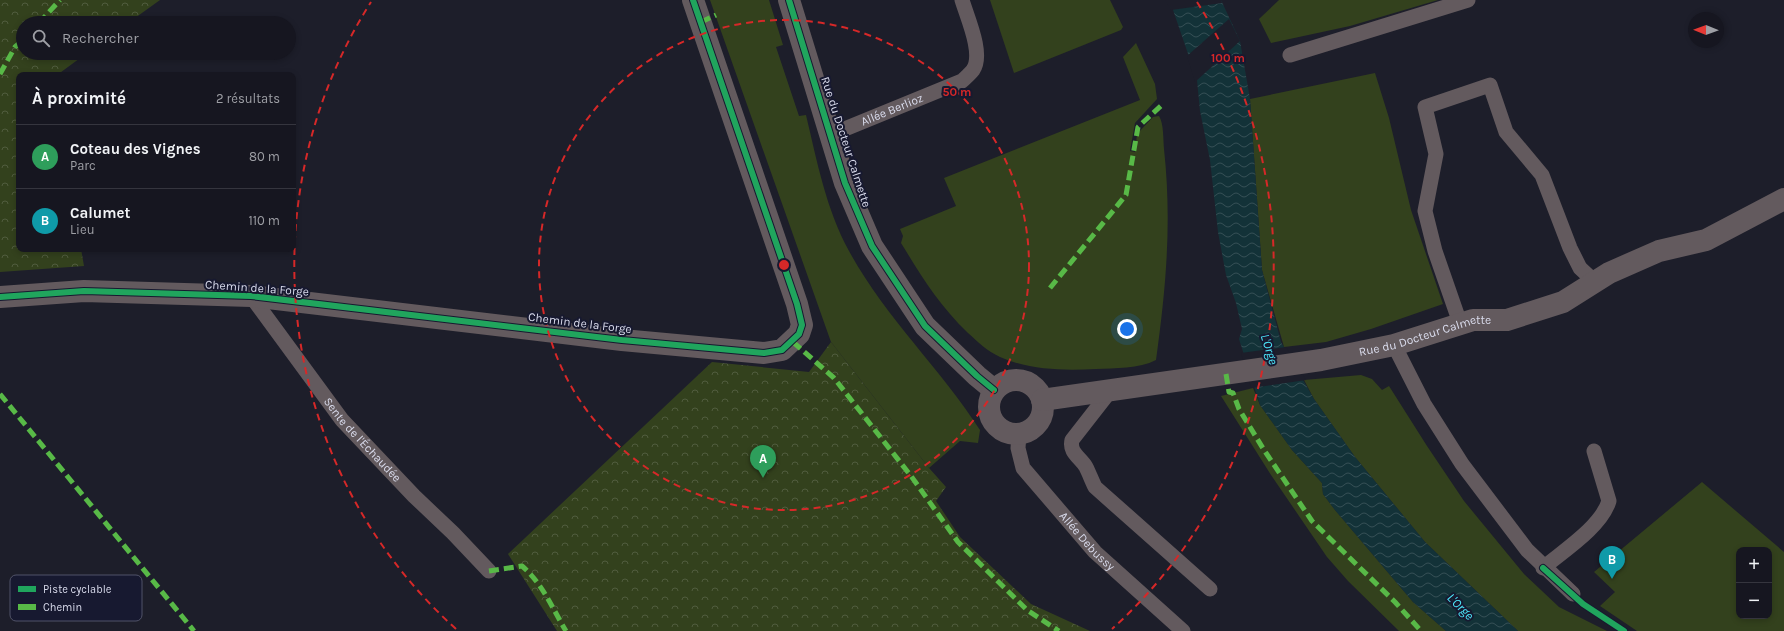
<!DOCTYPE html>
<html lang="fr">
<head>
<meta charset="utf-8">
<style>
  :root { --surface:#161620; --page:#1f1f29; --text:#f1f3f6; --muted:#9e9fa5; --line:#35353e; --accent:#2563eb }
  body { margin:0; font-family:Karla,sans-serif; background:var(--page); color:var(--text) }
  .controls { position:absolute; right:12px; bottom:12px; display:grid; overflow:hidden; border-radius:8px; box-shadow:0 2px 6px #0003 }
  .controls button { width:36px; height:36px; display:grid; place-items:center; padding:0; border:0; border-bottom:1px solid var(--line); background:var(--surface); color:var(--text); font:20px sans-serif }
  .compass { position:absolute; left:1688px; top:12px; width:36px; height:36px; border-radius:50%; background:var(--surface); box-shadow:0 2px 6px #0003; rotate:271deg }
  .you { position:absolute; left:1127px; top:329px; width:14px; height:14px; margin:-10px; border:3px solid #fff; border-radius:50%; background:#1a73e8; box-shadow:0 0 0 6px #1a73e833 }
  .badge { display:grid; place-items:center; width:26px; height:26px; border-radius:50%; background:var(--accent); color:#fff; font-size:13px; font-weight:700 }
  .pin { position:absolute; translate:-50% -33px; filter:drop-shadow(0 1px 2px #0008) }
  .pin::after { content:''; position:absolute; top:21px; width:14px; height:12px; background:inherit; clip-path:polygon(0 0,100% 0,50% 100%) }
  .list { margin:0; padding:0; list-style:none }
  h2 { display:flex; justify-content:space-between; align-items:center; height:52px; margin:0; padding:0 16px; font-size:17px }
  h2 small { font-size:13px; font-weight:400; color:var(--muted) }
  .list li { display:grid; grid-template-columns:26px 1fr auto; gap:12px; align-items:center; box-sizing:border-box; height:64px; padding:0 16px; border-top:1px solid var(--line) }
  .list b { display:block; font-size:15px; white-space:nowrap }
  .list p { margin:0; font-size:13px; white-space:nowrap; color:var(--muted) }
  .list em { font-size:13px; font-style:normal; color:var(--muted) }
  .icon { flex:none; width:22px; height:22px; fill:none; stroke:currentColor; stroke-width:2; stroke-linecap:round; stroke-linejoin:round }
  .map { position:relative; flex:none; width:1784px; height:631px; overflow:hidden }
  .search { position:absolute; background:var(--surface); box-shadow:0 2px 6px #0003; left:16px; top:16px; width:280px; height:44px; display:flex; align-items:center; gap:10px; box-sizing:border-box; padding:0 14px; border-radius:22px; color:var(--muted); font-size:15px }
  .panel { position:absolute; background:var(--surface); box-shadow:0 2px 6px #0003; left:16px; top:72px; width:280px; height:180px; border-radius:8px }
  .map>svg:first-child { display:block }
</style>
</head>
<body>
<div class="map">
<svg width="1784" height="631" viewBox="0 0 1784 631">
  <defs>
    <pattern id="forest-crowns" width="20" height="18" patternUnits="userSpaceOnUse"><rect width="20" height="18" fill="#33411d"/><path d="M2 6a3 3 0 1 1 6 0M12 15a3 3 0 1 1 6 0" fill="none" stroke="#505c3e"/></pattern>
    <pattern id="water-waves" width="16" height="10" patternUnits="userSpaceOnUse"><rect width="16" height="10" fill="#133238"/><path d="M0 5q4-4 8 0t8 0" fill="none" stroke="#354f55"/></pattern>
  </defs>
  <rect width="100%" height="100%" fill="#1d1e2a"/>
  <g fill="#33411d" fill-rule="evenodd">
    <path d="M 710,0 L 769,0 L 783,45 L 776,47 L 799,116 L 806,115 C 817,161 826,209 849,251 C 885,317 940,368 980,430 L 978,443 L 960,441 L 929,468 L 831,342 Z"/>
    <polygon points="990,0 1110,0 1123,27 1121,30 1014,73"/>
    <polygon points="1279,0 1438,0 1350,26 1271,43 1259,19"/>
    <path d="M 1136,43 L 1155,84 L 1157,99 L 1135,123 L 1130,151 L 1135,152 L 1137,134 L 1153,117 L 1159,116 C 1164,124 1163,140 1164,149 C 1172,222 1166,288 1156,360 C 1139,369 1115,368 1096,369 C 1064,371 1029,370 1000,357 C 987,351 978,342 968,333 C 938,304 922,277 901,243 L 903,236 L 900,229 L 956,206 L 944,178 L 1140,100 L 1123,57 Z"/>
    <polygon points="1375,73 1389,118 1411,210 1443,304 1371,329 1326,342 1284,347 1262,270 1250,99"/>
    <polygon points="1361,375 1372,379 1382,390 1389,386 1427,446 1464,501 1524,574 1559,607 1607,631 1518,631 1425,542 1355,457 1314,399 1304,380"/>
    <polygon points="1253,388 1260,405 1292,450 1322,483 1323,494 1335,510 1413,602 1446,631 1399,631 1348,581 1327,557 1271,475 1221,396"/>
    <path d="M 1702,482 L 1784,552 L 1784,631 L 1637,631 L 1600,606 L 1615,592 L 1594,572 ZM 1739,550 L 1769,550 L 1769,616 L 1739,616 Z"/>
  </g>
  <g fill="url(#forest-crowns)">
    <polygon points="0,0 160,0 128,23 23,23 23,53 87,53 57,75 19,75 19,249 81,249 84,266 0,272"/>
    <polygon points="831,342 929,468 946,487 936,501 960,537 1031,604 1090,631 557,631 508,554 712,362 809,372"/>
  </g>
  <polygon fill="url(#water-waves)" points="1221,0 1240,41 1250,99 1262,270 1281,342 1314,399 1355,457 1425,542 1518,631 1446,631 1413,602 1335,510 1323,494 1322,483 1292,450 1260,405 1239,339 1242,329 1236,303 1226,275 1218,232 1210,160 1200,111 1197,80 1172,7"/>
  <g fill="#1d1e2a">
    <polygon points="1165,0 1221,0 1222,3 1171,10"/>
    <polygon points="1229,19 1240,41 1195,82 1187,56"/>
    <polygon points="1286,347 1306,380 1251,388 1241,353"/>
  </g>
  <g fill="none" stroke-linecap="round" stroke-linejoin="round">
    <g stroke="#635a5e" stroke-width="15">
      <polyline points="1290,55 1468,0"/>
      <path id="s1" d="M 830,135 L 962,81 C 965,78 970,74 973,70 C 984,54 967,17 962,0"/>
      <path id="s2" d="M 251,296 L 342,420 L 414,496 L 453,533 L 489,571"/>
      <polyline points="1460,323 1435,251 1425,211 1436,154 1425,107 1490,85 1506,132 1542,175 1570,248 1580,268 1595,282"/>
      <polyline points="1394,345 1424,404 1462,464 1527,550 1573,594"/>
      <path d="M 1111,390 L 1072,440 C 1069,453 1080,457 1086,467 C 1089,473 1092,481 1095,487 L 1210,589"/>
      <path id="s3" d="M 1019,434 L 1018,448 L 1023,468 L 1095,552 L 1183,631"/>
      <path d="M 1543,568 C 1563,551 1601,527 1609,501 L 1594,451"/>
    </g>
    <g stroke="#635a5e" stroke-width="22">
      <polyline points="789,0 845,183 872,246 925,326 977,376 994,390"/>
      <polyline points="0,297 84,291 251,296 622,340 764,353 782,350 799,334 802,325 797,304 693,0"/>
      <circle cx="1016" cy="407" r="27"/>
      <path id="s4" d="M 1042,400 L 1321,360 L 1394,345 L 1473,320 L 1507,320 L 1563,302 L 1609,273 L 1659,251 L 1706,240 L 1784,199"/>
    </g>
    <g stroke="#58b947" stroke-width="5" stroke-dasharray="10 5" stroke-linecap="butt">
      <polyline points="701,22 716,15"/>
      <polyline points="39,23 60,0"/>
      <polyline points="0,74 15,47 23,40"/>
      <polyline points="1050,288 1126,195 1138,127 1164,103"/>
      <polyline points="793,342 834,378 911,476 958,542 1027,610 1059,631"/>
      <polyline points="1226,374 1229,392 1233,393 1239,409 1264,450 1312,521 1395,602 1421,631"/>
      <polyline points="0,394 194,631"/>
      <path d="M 489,571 L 522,566 C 543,584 552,608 566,631"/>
    </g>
    <defs>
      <g id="cycleway">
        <polyline points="789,0 845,183 872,246 925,326 977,376 994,390"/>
        <polyline points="0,297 84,291 251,296 622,340 764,353 782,350 799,334 802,325 797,304 693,0"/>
        <polyline points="1543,568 1583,604 1624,631"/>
      </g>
    </defs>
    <use href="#cycleway" stroke="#171930" stroke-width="8"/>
    <use href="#cycleway" stroke="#20a55d" stroke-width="6"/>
  </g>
  <g fill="none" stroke="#d62828" stroke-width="2" stroke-dasharray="7 5">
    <circle cx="784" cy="265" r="245"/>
    <path d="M456 629A490 490 0 0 1 371 2M1197 2A490 490 0 0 1 1112 629"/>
  </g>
  <g text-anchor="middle" stroke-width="4" stroke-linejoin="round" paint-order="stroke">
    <g font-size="12" fill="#d9dbec" stroke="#171930">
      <text dy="4" stroke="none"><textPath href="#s1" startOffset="67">Allée Berlioz</textPath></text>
      <text transform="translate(846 142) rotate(72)" y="4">Rue du Docteur Calmette</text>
      <text transform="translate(257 288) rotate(4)" y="4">Chemin de la Forge</text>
      <text transform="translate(580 323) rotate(7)" y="4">Chemin de la Forge</text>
      <text dy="4" stroke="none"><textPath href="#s4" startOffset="389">Rue du Docteur Calmette</textPath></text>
      <text dy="4" stroke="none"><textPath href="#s2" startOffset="182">Sente de l'Échaudée</textPath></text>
      <text dy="4" stroke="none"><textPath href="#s3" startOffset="132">Allée Debussy</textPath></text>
    </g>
    <g font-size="13" font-style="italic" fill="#4ce7fa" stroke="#171930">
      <text transform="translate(1270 349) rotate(73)" y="5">L'Orge</text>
      <text transform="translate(1461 606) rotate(45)" y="5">L'Orge</text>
    </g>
  </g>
  <rect x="10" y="575" width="132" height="46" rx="6" fill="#171930" stroke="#515368" stroke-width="1"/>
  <rect x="18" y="586" width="18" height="6" fill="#20a55d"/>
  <rect x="18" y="604" width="18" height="6" fill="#58b947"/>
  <g font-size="11" fill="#d9dbec">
    <text x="43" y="593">Piste cyclable</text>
    <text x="43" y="611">Chemin</text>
  </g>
  <circle cx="784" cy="265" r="6" fill="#d62828" stroke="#171930" stroke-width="2"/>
  <g font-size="12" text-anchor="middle" font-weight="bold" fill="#d62828" stroke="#171930" stroke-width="4" stroke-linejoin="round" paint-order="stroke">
    <text x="1228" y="62">100 m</text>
    <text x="957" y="96">50 m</text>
  </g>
</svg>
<div class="controls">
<button>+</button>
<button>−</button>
</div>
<svg class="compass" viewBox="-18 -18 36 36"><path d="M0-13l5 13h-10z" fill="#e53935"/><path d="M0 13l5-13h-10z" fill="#9e9fa5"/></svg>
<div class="you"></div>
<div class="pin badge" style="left:763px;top:478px;background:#2e9e5b">A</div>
<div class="pin badge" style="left:1612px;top:579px;background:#0f9aa8">B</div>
<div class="search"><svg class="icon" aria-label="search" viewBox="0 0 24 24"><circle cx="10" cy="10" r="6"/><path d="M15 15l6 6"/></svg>Rechercher</div>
<section class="panel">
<h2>À proximité<small>2 résultats</small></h2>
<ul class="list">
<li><span class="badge" style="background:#2e9e5b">A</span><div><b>Coteau des Vignes</b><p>Parc</p></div><em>80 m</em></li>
<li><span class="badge" style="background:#0f9aa8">B</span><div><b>Calumet</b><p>Lieu</p></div><em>110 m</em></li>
</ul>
</section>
</div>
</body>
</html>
